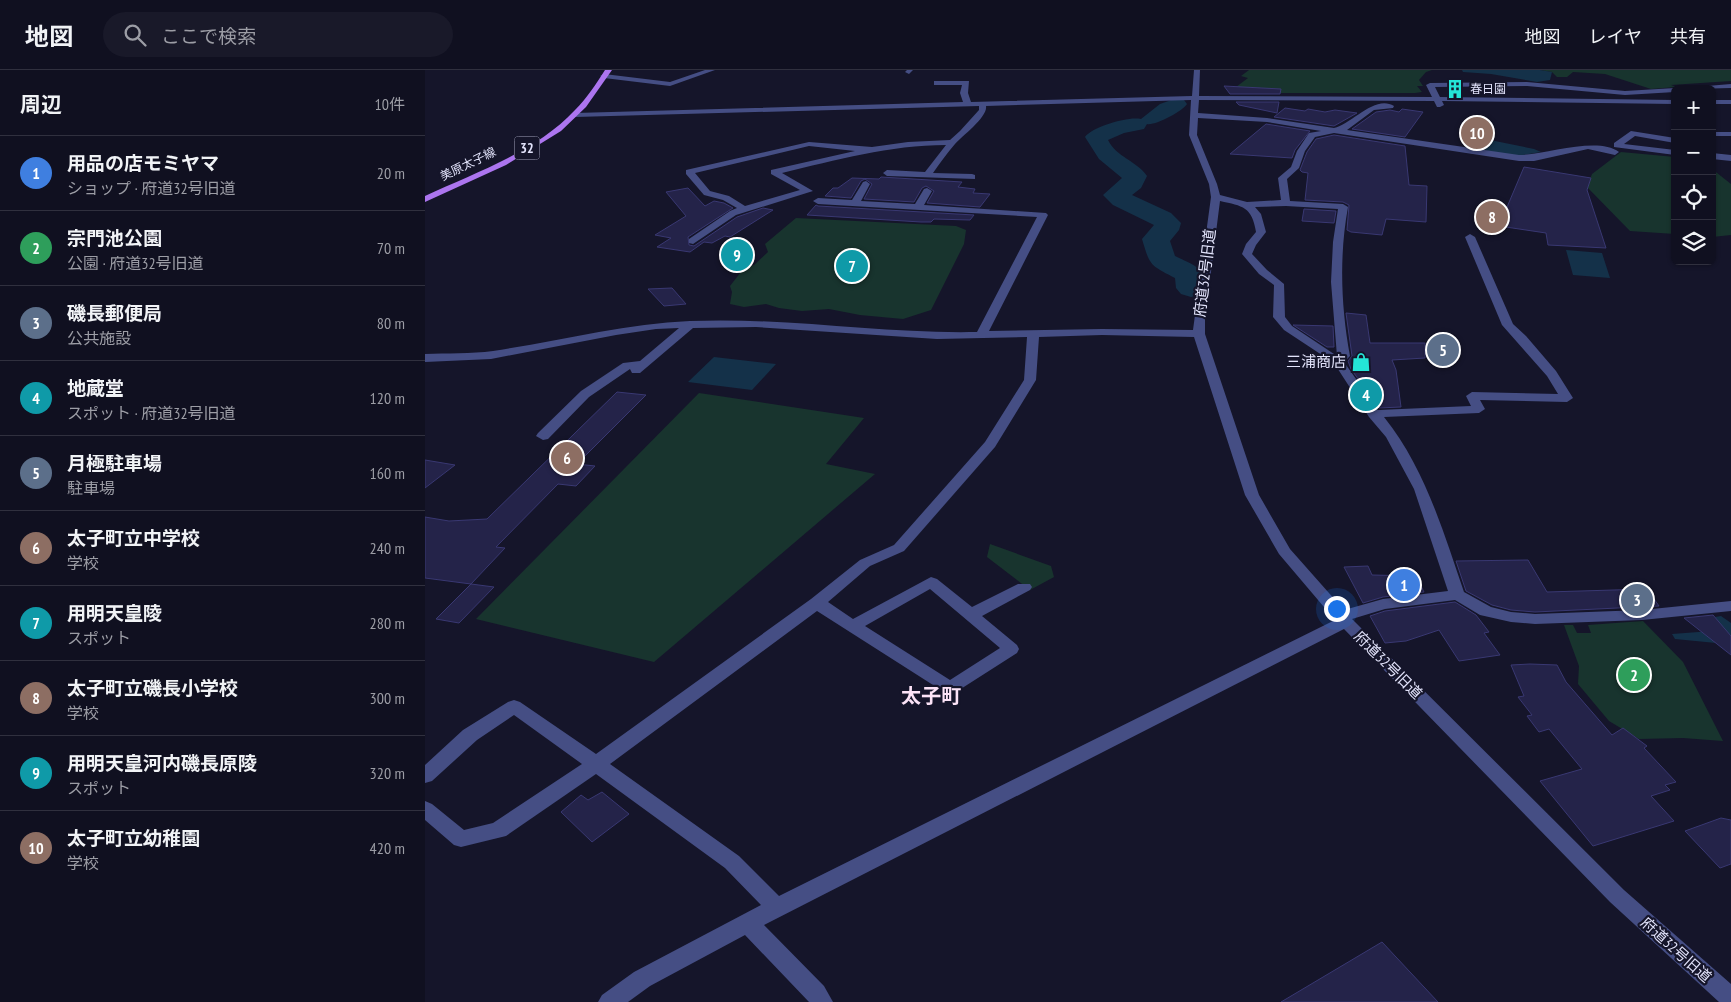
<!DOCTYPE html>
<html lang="ja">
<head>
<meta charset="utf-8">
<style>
	:root { --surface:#101020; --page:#191929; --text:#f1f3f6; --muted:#9c9da5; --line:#30303e; --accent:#24e5d7 }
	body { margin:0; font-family:"PT Sans Narrow","Noto Sans JP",sans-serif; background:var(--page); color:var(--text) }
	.controls { position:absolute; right:15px; top:15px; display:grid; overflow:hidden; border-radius:8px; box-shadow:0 1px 4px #0004 }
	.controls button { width:45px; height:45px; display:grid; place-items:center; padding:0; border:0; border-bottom:1px solid var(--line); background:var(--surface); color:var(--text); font:25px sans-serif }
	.you { position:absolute; left:911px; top:538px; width:18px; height:18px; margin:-12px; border:4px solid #fff; border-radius:50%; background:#1a73e8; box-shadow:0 0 0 8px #1a73e833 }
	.badge { display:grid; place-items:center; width:32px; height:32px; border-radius:50%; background:var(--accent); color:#fff; font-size:16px; font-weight:700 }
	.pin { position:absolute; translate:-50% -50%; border:2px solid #fff; box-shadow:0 1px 5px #0006 }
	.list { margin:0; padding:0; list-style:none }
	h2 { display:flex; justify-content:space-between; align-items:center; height:65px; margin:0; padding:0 20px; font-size:21px }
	h2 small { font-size:16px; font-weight:400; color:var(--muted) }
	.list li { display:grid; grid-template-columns:32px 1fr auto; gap:15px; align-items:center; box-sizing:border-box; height:75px; padding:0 20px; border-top:1px solid var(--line) }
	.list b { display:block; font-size:19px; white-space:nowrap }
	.list p { margin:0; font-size:16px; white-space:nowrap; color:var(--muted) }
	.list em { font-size:16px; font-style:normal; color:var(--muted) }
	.icon { flex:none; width:28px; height:28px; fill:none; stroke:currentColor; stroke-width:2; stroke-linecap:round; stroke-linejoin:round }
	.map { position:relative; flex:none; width:1306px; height:932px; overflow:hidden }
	header { display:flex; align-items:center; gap:30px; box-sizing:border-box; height:70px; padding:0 25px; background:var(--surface); border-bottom:1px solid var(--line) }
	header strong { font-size:24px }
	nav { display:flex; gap:28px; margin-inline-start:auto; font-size:18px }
	.search { width:350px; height:45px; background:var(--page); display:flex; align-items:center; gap:12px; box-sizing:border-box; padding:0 18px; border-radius:28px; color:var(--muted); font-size:19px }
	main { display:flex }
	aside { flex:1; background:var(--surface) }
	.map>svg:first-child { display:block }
</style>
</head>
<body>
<header>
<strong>地図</strong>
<div class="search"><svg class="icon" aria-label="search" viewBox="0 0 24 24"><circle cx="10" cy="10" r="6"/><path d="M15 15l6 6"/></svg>ここで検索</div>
<nav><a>地図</a><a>レイヤ</a><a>共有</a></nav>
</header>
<main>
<aside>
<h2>周辺<small>10件</small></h2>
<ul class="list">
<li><span class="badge" style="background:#3f7fe0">1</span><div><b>用品の店モミヤマ</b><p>ショップ · 府道32号旧道</p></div><em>20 m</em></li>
<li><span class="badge" style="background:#2e9e5b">2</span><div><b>宗門池公園</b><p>公園 · 府道32号旧道</p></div><em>70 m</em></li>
<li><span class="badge" style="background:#5c6f8a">3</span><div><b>磯長郵便局</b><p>公共施設</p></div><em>80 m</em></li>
<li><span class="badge" style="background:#0f9aa8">4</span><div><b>地蔵堂</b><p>スポット · 府道32号旧道</p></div><em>120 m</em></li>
<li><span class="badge" style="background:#5c6f8a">5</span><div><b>月極駐車場</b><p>駐車場</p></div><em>160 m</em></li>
<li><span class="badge" style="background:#8d6e63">6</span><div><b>太子町立中学校</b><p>学校</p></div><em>240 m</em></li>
<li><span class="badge" style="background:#0f9aa8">7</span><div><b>用明天皇陵</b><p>スポット</p></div><em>280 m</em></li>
<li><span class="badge" style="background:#8d6e63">8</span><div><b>太子町立磯長小学校</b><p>学校</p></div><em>300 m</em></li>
<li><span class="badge" style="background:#0f9aa8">9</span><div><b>用明天皇河内磯長原陵</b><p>スポット</p></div><em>320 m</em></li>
<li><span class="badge" style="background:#8d6e63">10</span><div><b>太子町立幼稚園</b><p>学校</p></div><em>420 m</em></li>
</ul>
</aside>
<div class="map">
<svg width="1306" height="932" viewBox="0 0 1306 932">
	<rect width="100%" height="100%" fill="#15152a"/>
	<!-- green -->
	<path fill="#18342e" d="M824 0H1007L1001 2 994 10 998 16H992L997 22 990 23H803L823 8 816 6Z
		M1115 0H1306V11L1246 15 1251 17 1226 19 1180 4 1148 2 1142 7H1132L1127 2Z
		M1196 82 1250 87V164L1205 161 1162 117 1167 104Z
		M1287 99 1306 114V165L1287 167Z
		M371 148 531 156 541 160 539 174 506 240 478 249 435 245 404 239 377 241 354 238 341 234 319 237 305 234 307 222 305 216 319 198 329 195 343 182 340 174Z
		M274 323 439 348 401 394 450 404 229 592 51 549Z
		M565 474 626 496 629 507 605 520 562 487Z
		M1218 551 1258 592 1298 671 1258 668 1214 669 1184 651 1153 614 1154 596 1139 555H1148L1152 563H1166L1163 555Z"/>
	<!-- water -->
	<path fill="#143149" d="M1037 0H1115L1127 2 1125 10 1112 12 1066 4 1038 2Z
		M1055 68 1109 79 1116 82 1092 86 1040 77 1039 75 1047 69Z
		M1141 180 1177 183 1185 208 1148 205Z
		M289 287 351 294 327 320 263 312Z
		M1296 546 1306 553V568L1291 573 1250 569 1247 564 1300 560 1290 547Z"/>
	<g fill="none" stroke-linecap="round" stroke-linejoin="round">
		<!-- river -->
		<path fill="#143149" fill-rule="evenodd" d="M752 28 759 30 762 34C758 41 730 56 722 54L719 59 699 63 683 70C691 87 712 91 722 106L716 118 707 125 746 143 756 153 754 160 745 171 750 186C770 196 777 195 781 218L776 224 766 227 756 224 751 218 750 208C725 195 725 196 717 169L729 155 688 135 678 125 697 108 674 89 660 67C667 57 703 46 716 49L735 34Z"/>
	</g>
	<!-- building -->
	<path fill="#242349" stroke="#393872" d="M799 16 856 19 855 24H805Z
		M811 32H854L852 43 814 35Z
		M860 38 880 41 883 39 900 42 910 40 932 43 909 56 849 47Z
		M977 39 998 42 980 67 927 59 951 42 965 40 974 42Z
		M841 54 885 61 870 80 867 88 805 84Z
		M909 65 980 76 984 115 1002 116 1001 152 961 149 957 165 926 162 922 160 924 135 918 132 880 130 883 103 877 102 875 100 882 82 891 69Z
		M1099 97 1166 108 1162 120 1181 178 1123 175 1121 163 1074 156Z
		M456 107 537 112 533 117 550 119 548 123 565 124 555 137 502 133 509 121 501 116 497 118 489 132 439 129 447 114 440 109 436 111 426 128 400 126 408 118H413L427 108 454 109Z
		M263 118 280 136 289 131 299 133 308 138 263 167 264 175 269 176 312 147 338 138 348 140 305 167 300 166 287 173 279 172 265 182 232 177 246 168 230 165 261 146 241 122Z
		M391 135 393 136 549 145 545 150 509 149 506 152H496L382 145Z
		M879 139 911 141 909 153 877 151Z
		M247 218 261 234 239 236 223 219Z
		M921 243 941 245 945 273H1000V288L967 290 971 300 976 337 954 338 926 299 923 291 927 286Z
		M868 255 908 256 909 277H902Z
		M192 322 221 325 152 394 170 396 151 416 133 414 71 477 80 478 46 514 0 508V447L24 451 62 449Z
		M0 390 30 395 0 418Z
		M1103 490 1122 522 1222 519 1234 536 1110 542 1086 540 1067 535 1041 521 1031 491Z
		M943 496 947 505 991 506 999 522 958 527 938 533 919 497Z
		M46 514 69 517 34 553 11 549Z
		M1030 532 1051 545 1064 562 1059 563 1075 585 1034 591 1014 560 981 571 960 573 945 546 960 541Z
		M1288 545 1306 566V585L1259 548Z
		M1105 594 1132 595 1141 612 1187 665 1198 658 1222 676 1219 678 1251 712 1240 715 1245 720 1226 726 1249 751 1168 776 1115 711 1157 699 1124 659 1114 662 1102 646 1107 645 1093 627 1099 626 1086 595Z
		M177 722 204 744 167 772 136 742 156 725 163 730Z
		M1296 748 1306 750V794L1295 798 1260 761Z
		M957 872 1013 932H856Z"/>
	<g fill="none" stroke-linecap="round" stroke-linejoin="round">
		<!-- minor -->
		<path fill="#454e84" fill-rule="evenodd" d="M280 0H290L245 16 179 8 175 6 179 4 245 12Z
			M482 0H488L484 4 480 2Z
			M769 0H775L774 26 1007 27 1001 15 1005 13 1102 12 1200 21 1250 18 1253 19H1250V22L1200 25 1102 16 1010 17 1015 27 1250 30V34L1017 31 1019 35 1015 37H1012L1009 31 774 30 773 43 842 48 909 58C927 54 950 24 969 36L968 38 949 40 922 60 1094 85C1121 85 1172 66 1194 82L1190 85 1163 79 1109 91H1094L909 63 890 67 880 81 874 98 862 109 865 131 918 134 923 137C914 186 916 237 925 286L919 292 953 340 1046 336 1041 326 1047 322 1133 324 1122 306 1077 255 1040 167 1045 164 1050 167 1088 254 1101 266 1131 301 1148 328 1142 332 1055 330 1060 339 1054 343 959 347C1000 398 1018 461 1039 522L1066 537 1086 542 1110 544 1217 540 1306 531V541L1217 550 1110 554 1086 552 1055 545 1030 530 960 539 927 549 1199 820 1306 914V932H1294L1185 832 919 559 339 855 399 916 408 932H384L320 865 225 916 203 932H173L177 925 209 902 336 835 300 798 171 704 81 766 36 777 29 775 0 750V731L7 734 39 760 68 753 157 694 89 645 52 670 7 711 0 713V695L38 660 83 632 89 630 95 632 171 684 386 529 435 490 469 475 560 372 599 310 602 267 512 269 331 257 268 258 215 303H207L205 299 164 327 123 369 118 370 111 366 113 363 156 321 198 293 215 291 254 258 231 259 191 265 66 289 0 292V284C22 283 46 284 68 281 134 271 199 254 265 251 361 247 456 264 552 262L612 147 393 134 388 131 393 128 427 130 438 112 441 111 445 114 436 131 490 134 499 119 502 118 507 121 499 135 621 143 623 145 564 261 677 259 768 260 786 127 784 114 764 65 766 30 561 36C563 47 537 66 530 74 522 83 515 93 508 103L547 104 550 105V109L462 106 458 103 462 100 500 102 521 75C465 75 411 90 357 103L388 121 311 145 268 174 264 173V169L305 141 312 138 298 130 279 125 261 104V100L384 72 447 77 483 72 525 70 535 61 554 40V36L150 47 146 45 150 43 538 32 535 23 537 15H509V11H544L543 23 546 32 767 26ZM773 48 842 52 896 61 884 63 872 81 866 97 853 108 856 130 822 132 795 125 792 114 772 65ZM384 76 430 81 346 100V104L375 120 320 136 304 126 285 121 270 103ZM795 131C818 136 827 137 831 162L821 174 817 184 834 204 849 215 848 247 859 260 909 293 944 347 961 367 989 419 1023 521 958 529 919 540 865 479 834 425 780 264V249ZM861 136 913 139 908 172 906 212 912 286 867 256 860 247 859 214 842 200 827 184 831 175 841 162 836 144 830 137ZM677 265 769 267 820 425 854 484 910 550 354 826 314 786 185 694 392 541 519 622 525 624 531 622 592 583 594 579 592 575 557 546 605 520 607 517 605 514H593L547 537 512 509 506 507 428 549 403 532 445 496 479 481 570 377 611 310 614 267ZM505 519 575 578 525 610 440 556Z
			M1306 14V18L1267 19 1270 17Z
			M1287 30H1306V34H1287Z
			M1206 61 1250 68V73L1210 66 1199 74 1250 80V85L1189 77V73Z
			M1287 62H1306V66H1287Z
			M1287 83 1306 85V91L1287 89Z"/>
		<!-- major -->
		<path fill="#ac75ef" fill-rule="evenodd" d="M180 0H187L161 37 136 61 81 95 0 132V126C51 102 111 82 150 40 162 28 171 14 180 0Z"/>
	</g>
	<!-- icons -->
	<defs>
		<g id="building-bare" transform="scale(1.5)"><path d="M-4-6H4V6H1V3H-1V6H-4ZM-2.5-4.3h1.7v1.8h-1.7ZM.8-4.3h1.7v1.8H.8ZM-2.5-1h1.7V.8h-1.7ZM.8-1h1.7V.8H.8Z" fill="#24e5d7" stroke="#15152a" stroke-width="2.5" paint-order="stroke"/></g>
		<g id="shop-bare" transform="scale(1.5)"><path d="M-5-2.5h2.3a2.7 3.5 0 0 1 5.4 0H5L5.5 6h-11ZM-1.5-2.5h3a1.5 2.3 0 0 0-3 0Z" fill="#24e5d7" stroke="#15152a" stroke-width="2.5" paint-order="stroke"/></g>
	</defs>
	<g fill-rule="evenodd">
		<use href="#building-bare" x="1030" y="19"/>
		<use href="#shop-bare" x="936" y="292"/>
	</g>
	<g text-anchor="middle" stroke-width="4.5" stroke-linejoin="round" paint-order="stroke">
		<!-- far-poi labels -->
		<g font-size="12" fill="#e2e3fb" stroke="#15152a" text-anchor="start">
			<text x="1045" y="23">春日園</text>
		</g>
		<!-- far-street labels -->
		<g font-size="12" fill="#e2e3fb" stroke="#15152a">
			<text transform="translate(43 94) rotate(-26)" y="4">美原太子線</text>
		</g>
		<!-- shield labels -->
		<rect fill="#15152a" stroke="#a4a5bc" stroke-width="1" x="89.5" y="66.5" width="25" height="23" rx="4"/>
		<g font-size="14" font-weight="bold" fill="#e2e3fb">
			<text x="102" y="83">32</text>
		</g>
		<!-- street labels -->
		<g font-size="15" fill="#e2e3fb" stroke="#15152a">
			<text transform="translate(780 203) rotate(-83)" y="5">府道32号旧道</text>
			<text transform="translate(963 595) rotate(45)" y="5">府道32号旧道</text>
			<text transform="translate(1251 880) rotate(42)" y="5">府道32号旧道</text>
		</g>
		<!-- poi labels -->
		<g font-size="15" fill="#e2e3fb" stroke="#15152a" text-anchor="end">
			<text x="921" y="297">三浦商店</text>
		</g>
		<!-- district labels -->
		<g font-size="20" font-weight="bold" fill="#fce3f7" stroke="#15152a">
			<text x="506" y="633">太子町</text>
		</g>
	</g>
</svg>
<div class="controls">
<button>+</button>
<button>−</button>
<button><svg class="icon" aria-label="locate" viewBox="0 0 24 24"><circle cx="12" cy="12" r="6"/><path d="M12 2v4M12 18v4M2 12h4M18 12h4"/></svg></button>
<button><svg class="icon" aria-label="layers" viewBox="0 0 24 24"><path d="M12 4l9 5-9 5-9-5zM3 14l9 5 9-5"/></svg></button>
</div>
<div class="you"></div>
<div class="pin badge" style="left:979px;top:515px;background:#3f7fe0">1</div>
<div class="pin badge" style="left:1209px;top:605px;background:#2e9e5b">2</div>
<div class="pin badge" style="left:1212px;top:530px;background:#5c6f8a">3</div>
<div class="pin badge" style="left:941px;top:325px;background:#0f9aa8">4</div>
<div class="pin badge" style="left:1018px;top:280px;background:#5c6f8a">5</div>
<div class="pin badge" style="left:142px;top:388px;background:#8d6e63">6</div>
<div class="pin badge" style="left:427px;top:196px;background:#0f9aa8">7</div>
<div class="pin badge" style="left:1067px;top:147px;background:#8d6e63">8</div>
<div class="pin badge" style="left:312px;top:185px;background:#0f9aa8">9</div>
<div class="pin badge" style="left:1052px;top:63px;background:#8d6e63">10</div>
</div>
</main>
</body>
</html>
